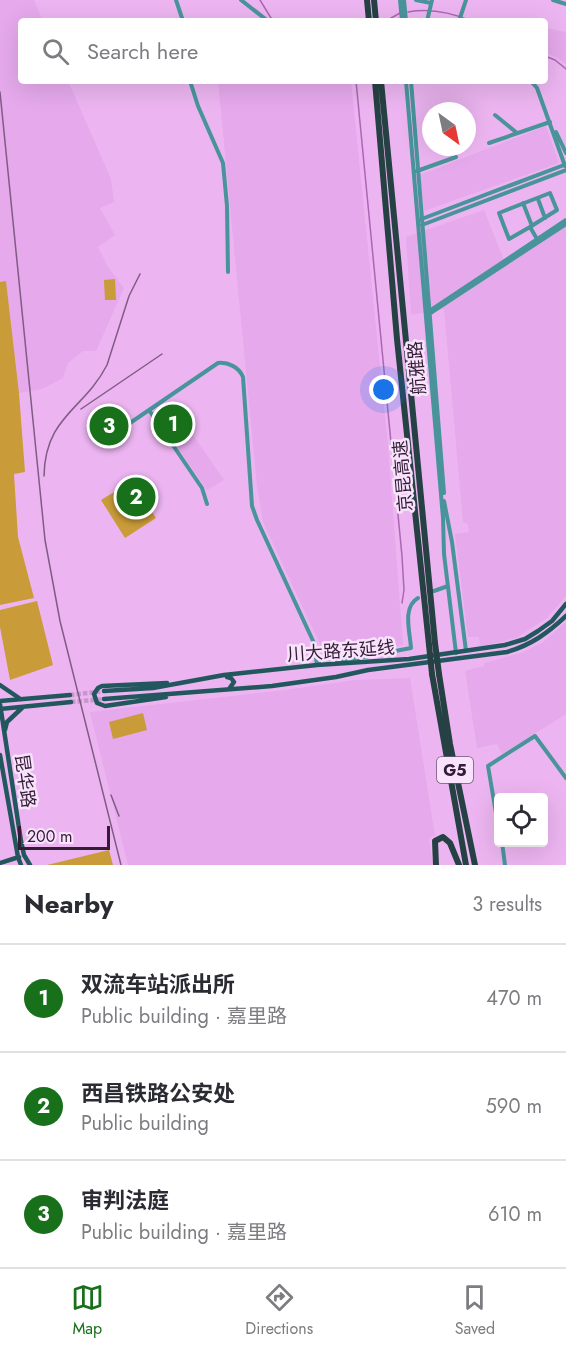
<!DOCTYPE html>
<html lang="en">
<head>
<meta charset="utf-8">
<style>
	:root { --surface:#fff; --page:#f7f7f7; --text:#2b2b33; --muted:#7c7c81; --line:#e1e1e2; --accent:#18701b }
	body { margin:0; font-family:Jost,"Noto Sans SC",sans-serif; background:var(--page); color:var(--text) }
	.controls { position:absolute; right:18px; bottom:18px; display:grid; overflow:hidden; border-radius:6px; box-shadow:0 6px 24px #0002 }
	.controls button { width:54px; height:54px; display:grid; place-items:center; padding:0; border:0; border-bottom:2px solid var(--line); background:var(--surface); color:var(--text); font:30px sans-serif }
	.compass { position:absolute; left:422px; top:102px; width:54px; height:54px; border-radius:50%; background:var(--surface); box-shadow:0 6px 24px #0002; rotate:147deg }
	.scale { position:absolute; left:18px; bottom:15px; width:92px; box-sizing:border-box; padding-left:6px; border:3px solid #321d35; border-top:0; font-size:16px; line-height:21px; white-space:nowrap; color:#321d35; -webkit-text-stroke:4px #f9e3fc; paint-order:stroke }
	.you { position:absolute; left:384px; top:390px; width:21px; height:21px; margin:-15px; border:4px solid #fff; border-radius:50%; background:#1a73e8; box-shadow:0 0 0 9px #1a73e833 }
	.badge { display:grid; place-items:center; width:39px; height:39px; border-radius:50%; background:var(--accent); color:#fff; font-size:20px; font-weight:700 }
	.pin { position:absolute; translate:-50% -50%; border:3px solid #fff; box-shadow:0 2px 6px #0006 }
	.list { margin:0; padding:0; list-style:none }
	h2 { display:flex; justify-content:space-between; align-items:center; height:78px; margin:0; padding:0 24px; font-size:26px }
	h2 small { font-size:20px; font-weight:400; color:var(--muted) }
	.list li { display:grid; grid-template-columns:39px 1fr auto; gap:18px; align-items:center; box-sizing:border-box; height:108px; padding:0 24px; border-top:2px solid var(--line) }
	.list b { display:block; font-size:22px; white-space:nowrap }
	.list p { margin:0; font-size:20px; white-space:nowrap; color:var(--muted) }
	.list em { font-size:20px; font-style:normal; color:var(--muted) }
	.icon { flex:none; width:33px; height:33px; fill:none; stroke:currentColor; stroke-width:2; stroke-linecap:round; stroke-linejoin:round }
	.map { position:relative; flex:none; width:566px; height:865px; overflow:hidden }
	.search { position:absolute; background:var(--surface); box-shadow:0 6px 24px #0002; left:18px; right:18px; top:18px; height:66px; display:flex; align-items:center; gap:15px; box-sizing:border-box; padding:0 21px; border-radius:6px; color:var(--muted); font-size:22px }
	.sheet { height:402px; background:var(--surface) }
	nav { display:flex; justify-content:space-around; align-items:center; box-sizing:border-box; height:84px; border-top:2px solid var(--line); background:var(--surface); font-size:16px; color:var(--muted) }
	nav a { display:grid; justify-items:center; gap:3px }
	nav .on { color:var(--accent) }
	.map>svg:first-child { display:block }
</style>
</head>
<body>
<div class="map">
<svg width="566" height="865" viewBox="0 0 566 865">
	<rect width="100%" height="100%" fill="#ecb5f1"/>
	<!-- built -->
	<path fill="#e5a9ec" d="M0 0H34L43 21H21V81H68L111 179 114 202 100 208 115 235 98 247 108 267 124 288 96 351H83L68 363 63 378 42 389 19 393 6 281 0 282Z
		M546 28 566 32V64L556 57 545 53Z
		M218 81H351L388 446 403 645 325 655 263 522 257 486Z
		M546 126 559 163 424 211 420 175Z
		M484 210 506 265 566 225V596L547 618 516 638 480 647 479 637H468L455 534 469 532 468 524 463 522 444 309 411 315 406 237Z
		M193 435 224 480 207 490 176 446Z
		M566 622V714L502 754 497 744 477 748 465 671 484 666V663L521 653 542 643Z
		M410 678 435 836H432L429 840 433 865H128L90 712 285 690 355 680Z"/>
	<!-- green -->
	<path fill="#c99b39" d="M115 279 116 300H105L104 280Z
		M6 281 19 393 25 472 14 474 18 537 34 598 0 605V282Z
		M124 486 127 491 135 486 156 518 125 538 101 500Z
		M37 601 53 665 10 680 0 627V610Z
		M143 713 147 730 113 739 109 722Z
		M109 850 113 865H47Z"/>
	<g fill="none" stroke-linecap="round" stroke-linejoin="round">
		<!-- stream -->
		<path stroke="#ac66b4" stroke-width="1.5" d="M260 0 271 18 276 21
			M408 12C430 8 450 12 471 21
			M386 21 400 13
			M545 56 555 60 566 69
			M356 81 402 556 404 590 402 603"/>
		<!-- major-tunnel -->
		<path stroke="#c797cb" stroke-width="4.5" stroke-dasharray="4.5 2" stroke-linecap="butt" d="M70 695 104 691
			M71 702 104 699"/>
		<!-- minor -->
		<path stroke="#49949b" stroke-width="4" d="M176 0 183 21
			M241 0 268 21
			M400 0 402 21
			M404 0 406 21
			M416 0 431 3
			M553 0 566 4
			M427 21 432 0
			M459 21 466 0
			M190 81 198 106 223 163 227 206 228 272
			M406 81 443 518 444 554 456 653
			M411 81 444 493
			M531 81 537 88 565 166
			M495 115 517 133
			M556 132 566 153
			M489 143 550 122
			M417 171 456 157
			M538 199 545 218
			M523 203 532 226
			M419 220 564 165
			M422 225 566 170
			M530 227 509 239 499 213 550 193 557 210 530 227 537 239
			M428 312 566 220
			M429 314 566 224
			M149 410 202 488 207 504
			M108 438 218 363C228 362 239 367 243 377L252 506 257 520 314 643 317 665 320 664
			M444 501 452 542 466 651
			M434 591 448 586
			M337 662 411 648C410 632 402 607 418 598
			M498 825 488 766 535 736 566 778
			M502 842 505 865"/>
		<!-- major -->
		<path stroke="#22585d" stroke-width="4.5" d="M227 677 231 678 234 682 229 689
			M0 685 19 698
			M104 691 153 688 224 675 317 665 409 659 505 645 525 639 538 631 552 621 566 604
			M166 697 105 706 97 703 94 694 98 688 102 686 167 683
			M104 699 272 686 336 677 368 670 507 652C531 645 548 633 566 616
			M0 701 70 695
			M0 704 21 841 24 855 30 865
			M0 709 71 702
			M5 730 7 722 23 707
			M0 755 18 857 21 865
			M0 863 19 857"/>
		<!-- highway -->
		<path stroke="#264143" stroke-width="6" d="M367 0 369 21
			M374 0 376 21
			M375 81 397 339 429 645
			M381 81 435 643
			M432 674 466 865
			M439 674 450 744 475 865
			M436 865 435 841 443 837 450 843 459 865"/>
		<!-- rail -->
		<path stroke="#7f5c82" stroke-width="1.5" d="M0 92 45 540 60 621 121 865
			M81 409 162 354
			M44 476C45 416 84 410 107 365L129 296 140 274
			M111 795 119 816"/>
		<!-- highway-bridge -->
		<path stroke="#264143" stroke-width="6" d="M435 643 439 674
			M429 645 432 674"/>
	</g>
	<g text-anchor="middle" stroke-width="5" stroke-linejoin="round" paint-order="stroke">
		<!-- shield labels -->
		<rect fill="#f9e3fc" stroke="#6e5871" stroke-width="1.5" x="437" y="757" width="36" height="26" rx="4.5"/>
		<g font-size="16" font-weight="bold" fill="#321d35">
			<text x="455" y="776">G5</text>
		</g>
		<!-- street labels -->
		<g font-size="18" fill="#321d35" stroke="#f9e3fc">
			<text transform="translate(417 368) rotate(-95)" y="6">航雅路</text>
			<text transform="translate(403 476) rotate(-95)" y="6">京昆高速</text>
			<text transform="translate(341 651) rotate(-4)" y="6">川大路东延线</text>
			<text transform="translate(25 781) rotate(82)" y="6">昆华路</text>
		</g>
	</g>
</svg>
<div class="controls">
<button><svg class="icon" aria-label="locate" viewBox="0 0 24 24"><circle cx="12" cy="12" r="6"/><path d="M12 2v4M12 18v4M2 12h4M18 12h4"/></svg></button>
</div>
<svg class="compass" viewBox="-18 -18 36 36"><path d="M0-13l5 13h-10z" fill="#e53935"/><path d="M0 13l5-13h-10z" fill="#7c7c81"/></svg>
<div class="scale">200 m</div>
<div class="you"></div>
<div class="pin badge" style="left:173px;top:424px">1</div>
<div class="pin badge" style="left:136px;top:497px">2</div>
<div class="pin badge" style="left:109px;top:426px">3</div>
<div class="search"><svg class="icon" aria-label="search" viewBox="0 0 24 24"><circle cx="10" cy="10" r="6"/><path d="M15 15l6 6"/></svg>Search here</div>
</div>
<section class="sheet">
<h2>Nearby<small>3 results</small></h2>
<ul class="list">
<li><span class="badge">1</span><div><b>双流车站派出所</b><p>Public building · 嘉里路</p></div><em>470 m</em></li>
<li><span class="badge">2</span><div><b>西昌铁路公安处</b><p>Public building</p></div><em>590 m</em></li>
<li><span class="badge">3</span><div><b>审判法庭</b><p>Public building · 嘉里路</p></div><em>610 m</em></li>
</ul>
</section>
<nav>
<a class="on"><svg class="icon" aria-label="map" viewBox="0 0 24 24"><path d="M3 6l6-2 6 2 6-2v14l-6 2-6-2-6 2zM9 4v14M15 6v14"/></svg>Map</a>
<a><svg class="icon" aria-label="directions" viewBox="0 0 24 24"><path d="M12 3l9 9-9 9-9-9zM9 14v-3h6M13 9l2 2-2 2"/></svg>Directions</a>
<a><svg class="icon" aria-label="saved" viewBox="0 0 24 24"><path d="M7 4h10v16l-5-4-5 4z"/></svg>Saved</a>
</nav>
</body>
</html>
